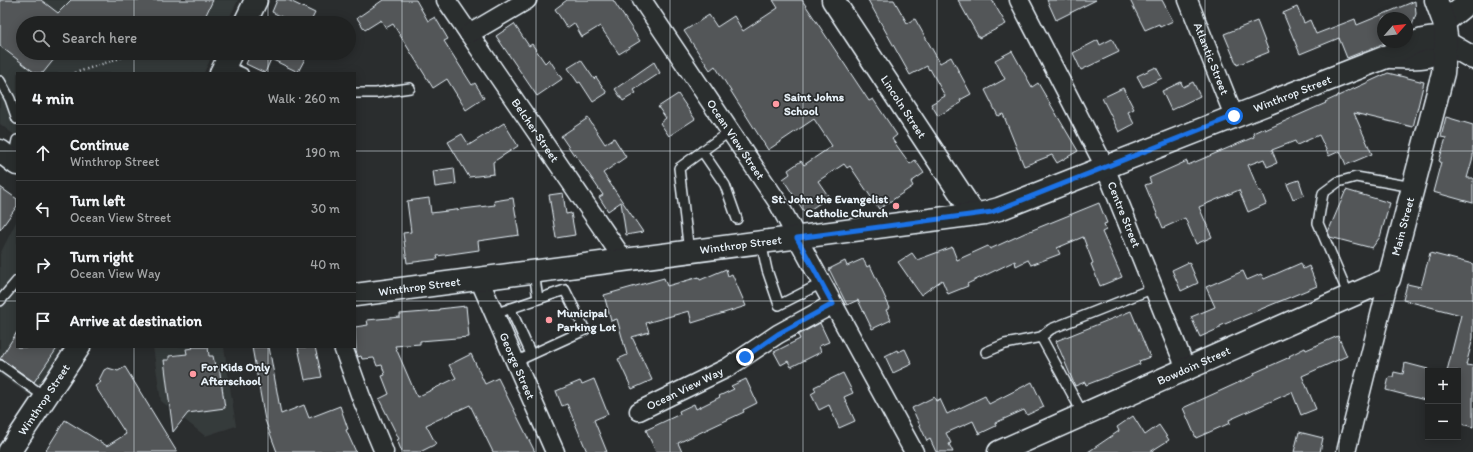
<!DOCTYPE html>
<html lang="en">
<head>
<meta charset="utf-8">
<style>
	:root { --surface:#202222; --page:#2d2f2f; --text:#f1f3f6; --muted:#a2a4a5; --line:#3d3f40 }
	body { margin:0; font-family:Itim,sans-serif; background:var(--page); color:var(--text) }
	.controls { position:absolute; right:12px; bottom:12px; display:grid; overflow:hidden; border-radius:0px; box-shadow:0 2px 10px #0003 }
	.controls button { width:36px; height:36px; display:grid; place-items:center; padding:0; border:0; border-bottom:1px solid var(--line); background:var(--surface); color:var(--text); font:20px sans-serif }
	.compass { position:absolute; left:1377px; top:12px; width:36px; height:36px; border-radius:50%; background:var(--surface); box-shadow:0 2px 10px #0003; rotate:62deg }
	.stop { position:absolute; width:12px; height:12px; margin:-9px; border:3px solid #1a73e8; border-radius:50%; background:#fff }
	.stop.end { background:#1a73e8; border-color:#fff; box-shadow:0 1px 4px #0008 }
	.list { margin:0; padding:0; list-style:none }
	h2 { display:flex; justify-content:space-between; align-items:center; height:52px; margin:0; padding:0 16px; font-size:17px }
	h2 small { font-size:13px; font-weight:400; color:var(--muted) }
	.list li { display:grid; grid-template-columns:26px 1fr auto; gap:12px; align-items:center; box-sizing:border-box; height:56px; padding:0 16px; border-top:1px solid var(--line) }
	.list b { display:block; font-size:15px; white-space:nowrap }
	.list p { margin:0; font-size:13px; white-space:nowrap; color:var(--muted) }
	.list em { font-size:13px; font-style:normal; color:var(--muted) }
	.icon { flex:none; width:22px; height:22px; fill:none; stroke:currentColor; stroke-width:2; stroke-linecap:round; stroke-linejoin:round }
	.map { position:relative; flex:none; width:1473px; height:452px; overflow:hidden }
	.search { position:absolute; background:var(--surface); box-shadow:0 2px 10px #0003; left:16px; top:16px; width:340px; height:44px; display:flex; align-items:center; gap:10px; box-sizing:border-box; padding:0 14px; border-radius:22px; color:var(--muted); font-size:15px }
	.panel { position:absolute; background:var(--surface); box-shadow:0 2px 10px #0003; left:16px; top:72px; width:340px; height:276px; border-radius:0px }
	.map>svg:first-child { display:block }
</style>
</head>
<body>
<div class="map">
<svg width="1473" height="452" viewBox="0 0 1473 452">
	<rect width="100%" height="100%" fill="#2a2d2e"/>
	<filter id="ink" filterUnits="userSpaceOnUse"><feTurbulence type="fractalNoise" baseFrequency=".025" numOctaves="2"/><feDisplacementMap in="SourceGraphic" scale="8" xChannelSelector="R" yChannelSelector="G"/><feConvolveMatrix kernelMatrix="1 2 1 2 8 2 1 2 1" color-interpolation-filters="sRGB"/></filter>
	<g filter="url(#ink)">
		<!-- built -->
		<path fill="#363a3b" d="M0 0H238L227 23H23V53H213L204 73H17V137L0 124Z
			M17 220V347H62L33 398 0 375V254Z
			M153 347H224L236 426 205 436 161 401Z"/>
		<!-- building -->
		<path fill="#535759" stroke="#e8f1f8" d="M0 0H41L58 13 71 0H213L204 19 200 17 197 23H138L122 19 103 23H23V53H59L43 73H35L0 46Z
			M277 0H288L315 13 310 23H294L272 12Z
			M383 0H416L428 21 435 17 448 39 444 41 472 85 475 83 484 98 466 110 447 79 433 88 393 24 386 28 381 20 365 30 357 18Z
			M567 0H613L640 41 619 54 600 26 582 37 574 23 567 28 555 9Z
			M773 0H802L869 101 873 99 897 135 892 139 910 164 915 160 924 173 911 182 913 186 879 209 850 166 847 168 844 164 818 181 829 197 805 213 783 179 790 174 788 170 801 161 804 165 832 146 814 119 768 150 715 66 710 70 684 31 709 15 717 27 734 16 743 31 778 8Z
			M868 0H894L907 23 915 19 940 63 951 57 971 94 960 100 961 103 938 116 931 104 945 96 930 69 929 70 927 66 910 75Z
			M958 0H992L1006 24 979 38Z
			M1047 0H1096L1056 20Z
			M1130 0H1162L1173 21 1160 27 1159 24 1145 30Z
			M1415 1 1416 14 1410 31 1407 32V18H1383V42H1387L1347 58 1339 38 1300 54 1283 13 1297 7 1304 23 1310 20 1316 34 1355 19 1357 25Z
			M1257 21 1269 52 1237 65 1224 34Z
			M514 24 529 46 532 44 545 63 549 59 562 79 537 96 496 36Z
			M1112 39 1119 52 1081 70 1073 53 1098 40 1100 45Z
			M1012 51 1032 87 1038 83 1078 151 1057 163 1052 155 1024 166 1003 114 998 116 985 90 1005 79 995 60Z
			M251 53H308L298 72 271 59 265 73 246 64Z
			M581 60 594 79 596 77 607 93 593 102 580 82 578 83 568 68Z
			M654 62 660 73 634 90 636 93 623 101 615 89Z
			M1156 67 1162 78 1143 87 1137 76Z
			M1388 73 1424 82 1413 127 1354 113 1372 154 1346 165 1340 151 1329 156 1319 135 1297 145 1295 141 1272 150 1277 163 1267 167 1264 159 1248 165 1259 191H1261L1266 204 1248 212 1239 190 1199 207 1212 237 1196 244 1185 218 1163 228 1145 185 1151 183 1149 178 1187 161 1188 165 1254 137 1253 133 1264 128 1265 130 1326 103 1325 102Z
			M1181 82 1183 87 1193 82 1200 96 1171 110 1162 91Z
			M1123 88 1134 109 1128 112 1134 124 1119 132 1102 98Z
			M678 94 695 119 669 136 660 123 666 118 658 107Z
			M1446 117 1473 125V157L1467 178H1473V203L1433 192 1441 162 1439 161 1446 138 1441 137Z
			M588 118 605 144 614 138 626 157 603 173 643 232 626 235 621 202 608 211 599 197 603 195 575 154 574 155 561 136Z
			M504 123 518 146 493 162 494 174 469 177 448 142 462 134 469 145Z
			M454 168 456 184 435 187 433 171Z
			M1299 180 1304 195 1293 199 1287 184Z
			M0 187 17 199V206L0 230Z
			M1346 190 1390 203 1380 237 1372 248 1330 237 1328 232Z
			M563 193 566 214 571 213 575 235 556 238 549 195Z
			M429 198 431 213 495 205 494 201 513 198 519 235 478 241 479 250 437 256 438 259 407 263 403 233 411 232 407 201Z
			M1099 203 1107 223 1104 224 1106 230 1102 232 1122 277 1100 286 1091 264 1093 263 1083 237 1057 248 1060 254 1031 265 1028 260 1016 266 1015 261 967 284 968 286 948 294 942 280 921 295 898 262 912 253 917 260 952 247 957 260 988 246 990 249 1025 233Z
			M1430 253 1473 264V338L1466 365 1473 366V427L1458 423V371H1447L1461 315 1403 300 1407 284 1421 287Z
			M863 259 867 267 870 265 890 308 886 310 891 320 872 329 858 300 847 305 829 269 845 261 847 266Z
			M1189 262 1198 283 1181 291 1172 270Z
			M1301 263 1303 269 1309 266 1317 286 1220 326V328L1200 337 1191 317 1215 307 1206 287 1243 271 1247 280 1261 274 1264 279Z
			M726 269 728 276 732 274 746 306 692 323 689 311 646 323 649 332 632 337 652 380 632 389 618 359 627 355 617 319 611 321 604 295 664 278 667 286 699 277 700 280Z
			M466 306 469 337 420 341V344L395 346 417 397 456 378 449 365 471 354 485 384 498 378 535 452H493L470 405 426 425 436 444 420 452H402L397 440 399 439 379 399 389 394 382 376 385 375 382 365 377 366 374 358 362 359 361 356 358 357 356 351 355 327 368 325 367 320 400 317V314L439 311V309Z
			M1131 311 1150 357 1139 361 1140 364 1086 385 1085 382 1075 386 1056 341Z
			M820 323 829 342 819 346 821 352 791 367 788 361 781 365 774 352 800 339 798 335Z
			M17 332V347H58L34 382 3 360 0 359Z
			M1338 336 1347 356 1302 376 1316 409 1301 415 1292 392 1229 420 1230 423 1196 438 1183 408 1255 375 1254 373 1290 357 1289 356 1305 348 1306 350Z
			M192 347H208L209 356H213L215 366H219L225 408 188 413 173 432 164 360H169V356L187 354 186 349 193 348Z
			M252 347H269L281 414 304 405 309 418 340 406 348 429 346 430 356 452H277L265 420Z
			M298 347H315L322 377 305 380Z
			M905 349 912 364 893 373 885 356 897 350 898 352Z
			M1405 363 1428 369V387L1425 400 1386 390 1389 377H1393L1394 372 1403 374Z
			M125 367 177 452H45L65 420 107 446 126 434 95 386 101 382 99 380 104 370 108 368 118 371Z
			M843 373 853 393 844 397 855 421 839 428 829 405 819 410 811 394 816 391 814 387Z
			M594 379 608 414 594 420 607 452H587L567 404 562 406 556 391 580 381 582 384Z
			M746 379 757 403 743 410 744 412 678 443 682 452H656L646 430 680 414 679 411 694 404 696 409 720 397 719 396 734 389 731 386Z
			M1032 382 1044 407 1027 415 1024 410 995 423 996 426 979 434 973 421 946 433 951 443 949 444 953 452H936L930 439 927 441 912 408 934 397 936 401 940 399 947 414 985 396 989 404Z
			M1133 416 1145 435 1159 425 1169 440 1150 452H1088L1119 431 1117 427Z
			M1299 432 1323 438 1320 452H1294Z"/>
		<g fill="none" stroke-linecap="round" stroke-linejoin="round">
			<!-- lane casing -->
			<g stroke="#e8f1f8" stroke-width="12">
				<path id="lane" d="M225 65 243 73
					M0 81 10 99 17 119
					M355 93H376L410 88
					M702 151 725 185 737 219
					M13 159 17 140
					M761 242 767 270 779 305 822 283
					M689 252 679 168 730 131
					M534 272 538 299
					M1349 296 1318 223 1323 193 1338 182 1356 177 1413 187
					M0 301 17 281
					M510 308 531 354
					M494 314 565 290 585 330 515 362
					M1041 337 1051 329 1154 288
					M986 352 1005 344 1041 337 1083 414
					M0 365 45 397"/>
			</g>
			<!-- street casing -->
			<g stroke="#e8f1f8" stroke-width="21">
				<g id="street">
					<path id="s1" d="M446 0 624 260"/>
					<path id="s2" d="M642 0 777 201 914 452"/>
					<path id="s3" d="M1019 0 1105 167 1186 369"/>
					<path id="s4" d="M1188 0 1234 116"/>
					<path d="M469 34 527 0"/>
					<path id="s5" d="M479 279 555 452"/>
					<path d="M343 347 361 397 384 452"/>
					<path id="s6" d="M639 411 727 368 778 334 833 304"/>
					<path d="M1346 452 1389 279"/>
				</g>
			</g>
			<!-- secondary casing -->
			<g stroke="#e8f1f8" stroke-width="25">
				<g id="secondary">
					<path id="s7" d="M833 0 974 214"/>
					<path d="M1444 22 1471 0"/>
					<path d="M245 23 256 0"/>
					<path d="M1391 57C1412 57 1434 62 1446 42"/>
					<path d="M221 73 231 53"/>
					<path d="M0 151 17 164"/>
					<path id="s8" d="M355 295 984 213 999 209 1386 57C1403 49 1420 36 1440 39L1473 58"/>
					<path id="s9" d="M9 452 79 347"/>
					<path id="s10" d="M999 452 1389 279 1443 73 1446 36 1444 22 1436 0"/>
				</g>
			</g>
			<!-- path -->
			<path stroke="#e8f1f8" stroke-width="2.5" stroke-dasharray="1 3" stroke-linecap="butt" d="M197 53 208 58
				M75 73 135 53"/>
			<!-- lane -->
			<use href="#lane" stroke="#2a2d2e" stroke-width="9"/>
			<!-- street -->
			<use href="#street" stroke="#2a2d2e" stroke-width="18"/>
			<!-- secondary -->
			<use href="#secondary" stroke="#2a2d2e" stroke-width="22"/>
		</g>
	</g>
	<g fill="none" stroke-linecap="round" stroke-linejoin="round" filter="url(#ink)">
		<!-- route -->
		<path stroke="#1a73e8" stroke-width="5" d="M745 357 778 334 833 304 797 238 992 212 1234 116"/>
	</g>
	<!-- grid -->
	<path fill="none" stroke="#e8f1f8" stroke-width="1" stroke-opacity="0.55" d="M134 0V23M268 0V23M402 0V452M536 0V452M670 0V452M803 0V452M937 0V452M1071 0V452M1205 0V452M1339 0V452M134 53V73M268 53V73M0 151H17M355 151H1473M0 301H17M355 301H1473M134 347V452M268 347V452"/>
	<!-- markers -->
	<g fill="#ff9aa2" stroke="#2a2d2e" stroke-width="1.5">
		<circle cx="776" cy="104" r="4"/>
		<circle cx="896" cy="206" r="4"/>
		<circle cx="549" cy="320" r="4"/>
		<circle cx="193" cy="374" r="4"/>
	</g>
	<g text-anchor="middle" stroke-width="3.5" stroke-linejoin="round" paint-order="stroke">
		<!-- street labels -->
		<g font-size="12" fill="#e8f1f8" stroke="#2a2d2e">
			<text dy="4" stroke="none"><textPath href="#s4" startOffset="63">Atlantic Street</textPath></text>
			<text dy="4" stroke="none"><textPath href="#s8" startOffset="965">Winthrop Street</textPath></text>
			<text dy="4" stroke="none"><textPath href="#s7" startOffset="128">Lincoln Street</textPath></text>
			<text dy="4" stroke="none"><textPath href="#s1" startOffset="158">Belcher Street</textPath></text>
			<text dy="4" stroke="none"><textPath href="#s2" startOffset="168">Ocean View Street</textPath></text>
			<text dy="4" stroke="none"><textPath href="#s3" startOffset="239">Centre Street</textPath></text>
			<text dy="4" stroke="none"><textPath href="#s10" startOffset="481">Main Street</textPath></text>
			<text dy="4" stroke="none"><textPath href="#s8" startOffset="389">Winthrop Street</textPath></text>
			<text dy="4" stroke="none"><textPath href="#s8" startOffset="65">Winthrop Street</textPath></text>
			<text dy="4" stroke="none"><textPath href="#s10" startOffset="213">Bowdoin Street</textPath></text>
			<text dy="4" stroke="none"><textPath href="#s5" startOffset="95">George Street</textPath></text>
			<text dy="4" stroke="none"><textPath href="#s6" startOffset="51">Ocean View Way</textPath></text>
			<text dy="4" stroke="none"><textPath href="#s9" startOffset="63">Winthrop Street</textPath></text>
		</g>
		<!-- poi labels -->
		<g font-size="12" font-weight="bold" fill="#e8f1f8" stroke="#2a2d2e" text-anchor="start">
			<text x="784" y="101">Saint Johns<tspan x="784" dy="14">School</tspan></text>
			<text x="888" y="203" text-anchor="end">St. John the Evangelist<tspan x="888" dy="14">Catholic Church</tspan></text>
			<text x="557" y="317">Municipal<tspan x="557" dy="14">Parking Lot</tspan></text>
			<text x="201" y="371">For Kids Only<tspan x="201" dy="14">Afterschool</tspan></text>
		</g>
	</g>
</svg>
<div class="controls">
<button>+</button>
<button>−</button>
</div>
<svg class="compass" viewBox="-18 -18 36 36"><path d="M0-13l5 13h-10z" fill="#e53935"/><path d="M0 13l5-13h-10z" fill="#a2a4a5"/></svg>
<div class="stop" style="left:1234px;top:116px"></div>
<div class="stop end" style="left:745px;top:357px"></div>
<div class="search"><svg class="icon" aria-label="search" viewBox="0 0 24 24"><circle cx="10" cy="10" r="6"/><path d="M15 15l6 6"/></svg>Search here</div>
<section class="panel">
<h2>4 min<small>Walk · 260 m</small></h2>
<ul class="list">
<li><svg class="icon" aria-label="ahead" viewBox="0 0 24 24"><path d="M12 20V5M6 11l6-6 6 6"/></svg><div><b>Continue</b><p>Winthrop Street</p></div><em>190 m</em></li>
<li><svg class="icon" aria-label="left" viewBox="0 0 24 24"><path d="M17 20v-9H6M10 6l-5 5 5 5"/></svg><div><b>Turn left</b><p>Ocean View Street</p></div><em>30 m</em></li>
<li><svg class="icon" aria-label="right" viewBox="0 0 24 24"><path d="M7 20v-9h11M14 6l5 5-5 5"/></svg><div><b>Turn right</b><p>Ocean View Way</p></div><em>40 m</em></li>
<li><svg class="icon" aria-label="arrive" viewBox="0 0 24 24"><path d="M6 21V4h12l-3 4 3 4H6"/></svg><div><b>Arrive at destination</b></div></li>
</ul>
</section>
</div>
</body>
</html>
